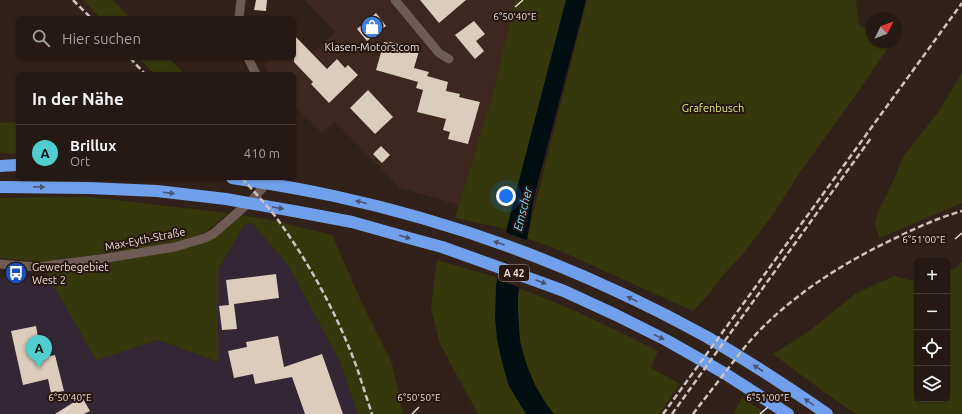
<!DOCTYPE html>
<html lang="de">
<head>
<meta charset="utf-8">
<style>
	:root { --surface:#241914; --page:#2c221d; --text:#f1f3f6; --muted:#a3a0a0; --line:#413834; --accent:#52cdce }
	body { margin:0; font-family:Ubuntu,sans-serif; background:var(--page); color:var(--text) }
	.controls { position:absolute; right:12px; bottom:12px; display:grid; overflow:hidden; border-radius:6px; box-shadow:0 1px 3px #0004 }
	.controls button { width:36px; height:36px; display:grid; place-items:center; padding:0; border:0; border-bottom:1px solid var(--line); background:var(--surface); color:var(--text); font:20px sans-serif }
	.compass { position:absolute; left:866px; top:12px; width:36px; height:36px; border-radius:50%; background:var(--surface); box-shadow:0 1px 3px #0004; rotate:48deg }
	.you { position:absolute; left:506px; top:196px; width:14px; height:14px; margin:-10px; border:3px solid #fff; border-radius:50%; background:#1a73e8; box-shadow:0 0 0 6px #1a73e833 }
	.badge { display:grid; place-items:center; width:26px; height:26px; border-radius:50%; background:var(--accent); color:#111; font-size:13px; font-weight:700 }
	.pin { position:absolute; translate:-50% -33px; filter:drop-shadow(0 1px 2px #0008) }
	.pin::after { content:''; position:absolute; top:21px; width:14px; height:12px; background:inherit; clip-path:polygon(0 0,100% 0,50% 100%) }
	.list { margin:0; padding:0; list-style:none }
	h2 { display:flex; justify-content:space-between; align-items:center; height:52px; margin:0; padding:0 16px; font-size:17px }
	h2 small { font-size:13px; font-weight:400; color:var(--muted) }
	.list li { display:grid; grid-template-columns:26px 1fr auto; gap:12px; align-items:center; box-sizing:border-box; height:56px; padding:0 16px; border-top:1px solid var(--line) }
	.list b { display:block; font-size:15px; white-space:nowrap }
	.list p { margin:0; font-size:13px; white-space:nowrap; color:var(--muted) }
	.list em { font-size:13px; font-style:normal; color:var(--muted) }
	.icon { flex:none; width:22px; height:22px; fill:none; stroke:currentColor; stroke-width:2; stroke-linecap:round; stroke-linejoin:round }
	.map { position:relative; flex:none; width:962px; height:414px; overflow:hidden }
	.search { position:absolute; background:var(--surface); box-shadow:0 1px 3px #0004; left:16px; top:16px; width:280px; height:44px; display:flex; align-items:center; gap:10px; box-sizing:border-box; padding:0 14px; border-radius:6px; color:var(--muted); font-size:15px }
	.panel { position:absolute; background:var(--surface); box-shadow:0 1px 3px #0004; left:16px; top:72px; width:280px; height:108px; border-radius:6px }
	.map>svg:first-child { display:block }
</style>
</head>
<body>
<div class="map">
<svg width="962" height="414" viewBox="0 0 962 414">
	<rect width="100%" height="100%" fill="#30211a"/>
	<!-- built -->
	<path fill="#3d271e" d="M305 0H515L493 93 459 205 400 188 335 122 322 133 294 105V74H268L264 65 272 58H294V39L296 37 312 53 335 32Z"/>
	<!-- industrial -->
	<path fill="#332735" d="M252 223 288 265 339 360 358 414H0V278H49L96 360 158 340 217 362 218 270 244 225Z"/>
	<!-- green -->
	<path fill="#34380c" d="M83 0H113L130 18H100Z
		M515 0H566L507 229 455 218 493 93Z
		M587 0H856L859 26 872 30V42H892L858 92 800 172 772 216 743 254 724 274 710 293 693 311 558 250 527 238Z
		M139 58H169L184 74H154Z
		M962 73V203L879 238 875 224 878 212 893 182 903 157 939 111Z
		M18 122V154L0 153V123Z
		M89 197 228 213 206 232 179 243 41 262 0 258V198Z
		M241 215 271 220 332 235 361 301 392 363 403 414H358L339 360 288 265 252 223 244 225 218 270V362L158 340 96 360 45 271 177 250Z
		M437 260 498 278 497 339 502 362 509 386 526 414H478L440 344 431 308Z
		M962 261V414H856L824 392 773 354 808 332 855 294 894 276 917 282V399H947V272L957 267Z
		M519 288C567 306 613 328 658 351L651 368 680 384 659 414H554C547 405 540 396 535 385 521 357 514 319 519 288Z
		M742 398 767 414H733Z"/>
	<!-- water -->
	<path fill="#030e12" d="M566 0H586L534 197 518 295V312L520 342 527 366 535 385 546 404 554 414H526L509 386 502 362 497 339 495 318 496 285 508 223Z"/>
	<!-- pier -->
	<path fill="#30211a" d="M505 232 529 241 521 288 496 279Z"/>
	<!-- building -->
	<path fill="#dbccbc" d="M256 0H267L266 11 254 10Z
		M420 0H466L439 23Z
		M376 13 386 26 367 41 357 29Z
		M474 21 485 34 476 41 484 51 475 59 455 35Z
		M294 35 327 69 337 59 345 68 348 65 358 75 329 103 311 84 313 82 294 62Z
		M384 42 389 43 390 42 398 44V46L419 51 414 68 429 72 427 76 448 82 446 91 460 94 459 97 480 102 468 144 448 139 450 132 443 130 446 119 417 112 423 90 416 88 418 82 376 70Z
		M368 90 393 117 375 134 350 108Z
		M381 146 390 155 382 163 373 154Z
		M276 274 279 298 234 304 237 329 222 330 219 306 229 305 226 280Z
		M36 326 38 337 45 336 50 356 55 355 64 391 51 393 48 379 23 385 11 331Z
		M278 336 284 367 322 354 343 414H305L292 377 255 384 253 374 234 378 228 351 247 347 246 342Z
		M82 397 90 411 84 414H55Z"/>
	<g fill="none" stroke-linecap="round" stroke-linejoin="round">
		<!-- minor -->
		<path stroke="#6e5c54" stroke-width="9" d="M395 0 439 53 449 59
			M239 18 241 0
			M248 58 256 74
			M0 264 37 267 107 258 175 247 205 238 213 234 252 200 271 178"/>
		<!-- highway -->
		<path stroke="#70a0eb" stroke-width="12" d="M0 166 18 165
			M232 178C266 183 301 189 334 196 464 224 591 273 707 337 748 361 788 387 827 414
			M0 187 89 188 157 191 226 199 299 212 352 222 416 240 442 247 534 280 564 291 616 315 666 340 696 357 724 373 788 414"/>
		<!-- rail -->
		<path stroke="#cec3be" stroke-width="2.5" stroke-dasharray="6 3" stroke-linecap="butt" d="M73 0 91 18
			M130 58 145 74
			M242 178C254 192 267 205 278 220 310 264 338 316 357 368 362 383 367 399 372 414
			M663 414 962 3
			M672 414 871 138
			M693 414C705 398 718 382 730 366 740 353 750 340 762 328 801 289 850 259 900 236 920 226 941 217 962 211"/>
	</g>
	<!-- one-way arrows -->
	<defs><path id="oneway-solid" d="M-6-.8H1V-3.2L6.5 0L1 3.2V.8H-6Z"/></defs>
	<g fill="#475573">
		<use href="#oneway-solid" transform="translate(39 187) rotate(1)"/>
		<use href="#oneway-solid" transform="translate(169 193) rotate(7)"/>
		<use href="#oneway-solid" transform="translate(361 202) rotate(-166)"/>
		<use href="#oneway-solid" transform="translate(278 208) rotate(9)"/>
		<use href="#oneway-solid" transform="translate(405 237) rotate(16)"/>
		<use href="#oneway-solid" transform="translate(499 243) rotate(-161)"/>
		<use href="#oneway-solid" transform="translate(541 282) rotate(21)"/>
		<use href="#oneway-solid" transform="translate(632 299) rotate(-153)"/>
		<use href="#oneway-solid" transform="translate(659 337) rotate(27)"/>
		<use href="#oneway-solid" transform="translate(758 368) rotate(-147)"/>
		<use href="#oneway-solid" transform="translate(809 402) rotate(-146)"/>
	</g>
	<!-- ticks -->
	<path fill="none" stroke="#e7dcd8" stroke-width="1.5" d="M515 7 523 0M955 239 962 233M63 414 70 407M412 414 419 407M760 414 768 407"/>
	<!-- icons -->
	<defs>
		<g id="shop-disc" transform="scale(1.15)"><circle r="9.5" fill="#3f7fe0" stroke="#261711"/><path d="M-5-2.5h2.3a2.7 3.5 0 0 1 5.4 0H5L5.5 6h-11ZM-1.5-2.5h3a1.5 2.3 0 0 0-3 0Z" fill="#fff"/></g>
		<g id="bus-disc" transform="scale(1.15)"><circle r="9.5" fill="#1a4fb4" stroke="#261711"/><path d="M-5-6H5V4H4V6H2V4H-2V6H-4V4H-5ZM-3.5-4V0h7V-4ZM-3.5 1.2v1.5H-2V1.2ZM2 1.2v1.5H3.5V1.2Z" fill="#fff"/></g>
	</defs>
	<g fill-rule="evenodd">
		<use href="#shop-disc" x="372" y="27"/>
		<use href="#bus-disc" x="16" y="273"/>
	</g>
	<g text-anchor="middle" stroke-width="4" stroke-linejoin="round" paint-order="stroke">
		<!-- shield labels -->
		<rect fill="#261711" stroke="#ada19c" stroke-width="1" x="499" y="265" width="30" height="16" rx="3"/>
		<g font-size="10" font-weight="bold" fill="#e7dcd8">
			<text x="514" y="277">A 42</text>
		</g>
		<!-- poi labels -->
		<g font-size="11" fill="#e7dcd8" stroke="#261711">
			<text x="372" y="51">Klasen-Motors.com</text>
			<text x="32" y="271" text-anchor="start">Gewerbegebiet<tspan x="32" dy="13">West 2</tspan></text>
		</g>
		<!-- park labels -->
		<g font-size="11" fill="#dce87e" stroke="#261711">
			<text x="713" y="112">Grafenbusch</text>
		</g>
		<!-- street labels -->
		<g font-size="11" fill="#e7dcd8" stroke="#261711">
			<text transform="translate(145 239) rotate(-11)" y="4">Max-Eyth-Straße</text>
		</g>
		<!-- water labels -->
		<g font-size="12" font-style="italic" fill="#78dfff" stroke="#261711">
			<text transform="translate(523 209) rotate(-76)" y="4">Emscher</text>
		</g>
	</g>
	<g font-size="10" text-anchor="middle" fill="#e7dcd8" stroke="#261711" stroke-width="4" stroke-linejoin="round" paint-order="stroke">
		<text x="515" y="20">6°50'40"E</text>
		<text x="924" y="243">6°51'00"E</text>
		<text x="70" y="401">6°50'40"E</text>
		<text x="419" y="401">6°50'50"E</text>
		<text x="768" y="401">6°51'00"E</text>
	</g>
</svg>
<div class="controls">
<button>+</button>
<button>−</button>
<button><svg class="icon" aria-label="locate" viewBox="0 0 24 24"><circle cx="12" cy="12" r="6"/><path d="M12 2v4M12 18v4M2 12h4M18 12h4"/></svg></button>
<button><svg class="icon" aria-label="layers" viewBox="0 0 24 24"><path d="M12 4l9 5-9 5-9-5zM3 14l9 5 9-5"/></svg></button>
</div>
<svg class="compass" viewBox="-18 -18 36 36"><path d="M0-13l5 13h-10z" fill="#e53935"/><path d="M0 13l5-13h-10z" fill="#a3a0a0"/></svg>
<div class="you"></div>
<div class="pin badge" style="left:39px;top:368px">A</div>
<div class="search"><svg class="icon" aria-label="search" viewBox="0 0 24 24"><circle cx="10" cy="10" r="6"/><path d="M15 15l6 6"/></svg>Hier suchen</div>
<section class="panel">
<h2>In der Nähe<small></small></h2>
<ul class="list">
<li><span class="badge">A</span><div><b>Brillux</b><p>Ort</p></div><em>410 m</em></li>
</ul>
</section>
</div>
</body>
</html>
